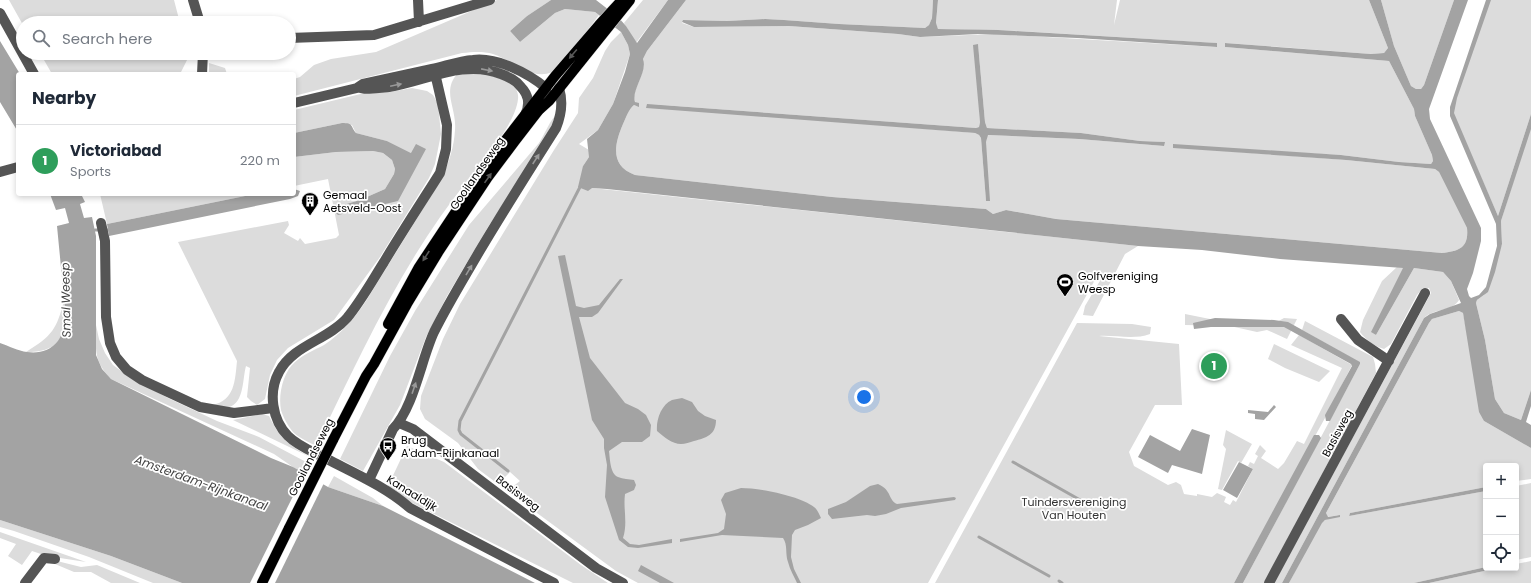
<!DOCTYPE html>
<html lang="en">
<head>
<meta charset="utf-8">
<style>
	:root { --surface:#fff; --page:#f2f2f3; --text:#1f2937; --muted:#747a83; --line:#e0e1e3; --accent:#000 }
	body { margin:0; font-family:Poppins,sans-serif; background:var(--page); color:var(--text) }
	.controls { position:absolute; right:12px; bottom:12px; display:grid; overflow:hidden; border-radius:4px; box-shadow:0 2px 6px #0003 }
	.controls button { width:36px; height:36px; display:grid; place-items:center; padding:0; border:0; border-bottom:1px solid var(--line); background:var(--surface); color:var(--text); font:20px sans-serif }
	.you { position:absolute; left:864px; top:397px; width:14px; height:14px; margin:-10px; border:3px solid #fff; border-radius:50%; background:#1a73e8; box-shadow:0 0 0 6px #1a73e833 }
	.badge { display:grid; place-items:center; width:26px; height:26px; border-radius:50%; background:var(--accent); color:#fff; font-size:13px; font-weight:700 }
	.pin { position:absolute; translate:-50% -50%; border:2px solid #fff; box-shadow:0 1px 4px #0006 }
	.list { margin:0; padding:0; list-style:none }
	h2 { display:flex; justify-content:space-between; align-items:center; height:52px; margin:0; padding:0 16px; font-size:17px }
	h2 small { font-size:13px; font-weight:400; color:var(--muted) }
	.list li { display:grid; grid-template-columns:26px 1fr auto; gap:12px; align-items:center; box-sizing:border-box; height:72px; padding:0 16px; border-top:1px solid var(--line) }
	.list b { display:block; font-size:15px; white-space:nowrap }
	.list p { margin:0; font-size:13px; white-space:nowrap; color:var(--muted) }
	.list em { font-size:13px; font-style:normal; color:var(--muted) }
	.icon { flex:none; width:22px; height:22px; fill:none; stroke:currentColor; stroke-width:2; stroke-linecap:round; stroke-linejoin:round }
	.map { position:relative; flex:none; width:1531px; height:583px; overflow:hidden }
	.search { position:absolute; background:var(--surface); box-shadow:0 2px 6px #0003; left:16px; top:16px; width:280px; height:44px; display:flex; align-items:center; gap:10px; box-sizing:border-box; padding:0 14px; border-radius:22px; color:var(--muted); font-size:15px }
	.panel { position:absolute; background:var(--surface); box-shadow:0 2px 6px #0003; left:16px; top:72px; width:280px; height:124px; border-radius:4px }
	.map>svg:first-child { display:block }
</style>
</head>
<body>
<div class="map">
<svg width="1531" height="583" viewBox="0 0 1531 583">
	<rect width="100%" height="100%" fill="#fff"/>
	<!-- green -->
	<path fill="#dcdcdc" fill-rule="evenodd" d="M9 0H174L180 23H23V25Z
		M497 0H551L527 16 510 31 520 42 555 13 565 9 595 12 599 15C591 25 562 68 552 72 532 81 511 60 493 54 483 51 473 52 462 53L294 96V79L300 77 314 65 331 59 376 52Z
		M643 0H668L636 43 624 23Z
		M686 0H933L932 18 929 25 925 28 839 24 784 20 765 19 727 21 683 20 682 23 694 27 789 26 898 34 920 37 994 34 1216 47V43L1018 31 938 29 936 24 938 0H1117L1114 25 1120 0H1369L1388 48 1384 53 1371 54 1226 43 1225 47 1389 61 1414 109 1415 116 1432 155 1433 161 1431 164 1399 162 1341 155 1173 147 1346 160 1435 169 1439 172 1467 228C1469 248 1459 251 1442 253L1056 219 1006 210 993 214 986 209 832 197 635 175C610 166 614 145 623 124 626 118 628 110 634 105L638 106C637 104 634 101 634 98 633 88 647 71 643 59L647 51ZM978 44 985 122 987 128 1081 133 1140 141 1164 142V146L1079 139 987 135 986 142V201L981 138 979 135 975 133 647 104 976 128 979 127 980 122Z
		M1381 0H1454L1424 85 1421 89H1416L1411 86 1394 46Z
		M1489 0H1531V114L1498 216 1452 111Z
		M621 32 628 45 630 54 613 104 598 130 579 144 589 150V157L583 166 592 188 1138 246 1125 254 1093 316 1083 315 1085 306 1101 279 1096 278 928 583H638L616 571 507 491 520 481 510 472 498 484 478 469 458 443 425 419 420 409 421 396 443 339 460 304 554 150 578 113 579 98 593 78 605 51 611 42Z
		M40 53H187V60L180 74H52Z
		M209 63 225 68 227 74H209Z
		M483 72C496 77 520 81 518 99 516 123 483 161 468 180 403 260 361 354 316 446 309 442 299 438 293 432 288 426 283 417 281 410 278 395 283 372 295 362 303 355 314 350 324 345 342 333 354 319 366 301L442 178C449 162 454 147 455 130 457 108 441 91 458 73Z
		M412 88 427 91 433 95 438 104 441 134 435 164 429 178 380 257 334 320 288 348 277 360 270 375 265 399 257 405 251 401 247 397 250 368 246 366C242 380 245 407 224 408 221 408 216 406 212 405 235 401 235 380 237 361L178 242 288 221 289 225 284 233 298 241 300 238 305 244 336 238 339 235 328 179 294 186V157L336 152 373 151 383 153 392 160 395 169 394 174 385 189 360 200 336 207 387 203 398 200 411 153 387 141 356 133 352 125 342 123 294 133V110L373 91 390 92Z
		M555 116 551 130 488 227 447 296 426 337 400 405 363 471 340 459 390 356 415 311 469 225 539 143C545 134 548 124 555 116Z
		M1531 125V390L1521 420 1504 413 1495 399 1485 340 1476 303 1477 300 1484 295 1502 244 1501 221Z
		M100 194H255L107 224Z
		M1397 267 1404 268 1372 332 1376 335 1414 268 1443 272 1451 281 1459 300C1452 312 1434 308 1424 318L1282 583H1274L1431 293 1429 288H1423L1417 295 1391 344 1384 349C1374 346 1366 340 1360 332L1363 320 1382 281Z
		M64 300C68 332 64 352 26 352 52 336 57 329 64 300Z
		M1459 311 1463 313 1484 421 1531 448V479L1516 481V466H1486V487L1350 513 1349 516 1486 491V567L1414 583H1289L1319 525 1325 520 1340 515 1327 517 1326 513 1429 323 1432 319Z
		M1185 314 1210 319 1275 323 1284 318 1297 319 1287 339 1267 330 1257 332 1230 326 1185 325Z
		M1305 321 1373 357 1375 364 1376 373 1264 583H1243L1360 364 1359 362 1302 330Z
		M1077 323 1132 324 1151 327 1150 334C1134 340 1116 335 1099 336L1179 344 1182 405H1155L1129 452 1134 466 1168 485 1176 482 1181 485 1184 494 1197 496V494L1212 497 1217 493 1226 497 1224 502 1230 505 1233 500 1236 502 1253 469 1248 466 1250 462 1254 464 1258 456 1255 454 1260 445 1266 451 1261 458 1278 469 1284 463 1297 441 1304 444 1342 368 1291 345 1299 335 1352 365 1325 418 1234 583H935Z
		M96 325 99 339 105 353 113 365 128 376 168 398 217 421 259 437 308 463 303 474 274 454 111 379C93 360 96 350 96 325Z
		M1274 344 1330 371 1319 382 1285 368 1268 359Z
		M262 414 269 416C280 439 289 445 310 457L233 420Z
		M1226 430 1252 444 1241 463 1238 461 1222 490 1218 489 1226 449 1223 445Z
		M407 446 444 462 581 565 608 583H573L400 497 388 486Z
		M334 476 373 498 383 506 328 487Z
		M1531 483V557L1516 560V486Z
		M0 520 111 556 182 583H153L89 557 14 531 0 527Z
		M0 532 86 562 47 556 32 551 22 565 8 556 16 544 0 538Z
		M53 560 81 567 97 565 140 583H111L91 572H74L55 564Z
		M1531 561V583H1429L1498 568H1516V564Z"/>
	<!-- water -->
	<path fill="#a3a3a3" d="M551 0H596L618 17 626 26 637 43 668 0H686L647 51 643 59C648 72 631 90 635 102L639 103V107L634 105C628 110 626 118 623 124 614 145 610 166 635 175L832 197 986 209 993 214 1006 210 1056 219 1442 253C1459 251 1469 248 1467 228L1439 172 1435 169 1346 160 1173 148V144L1341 155 1399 162 1431 164 1433 161 1432 155 1415 116 1414 109 1389 61 1225 47V43L1371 54 1384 53 1388 48 1369 0H1381L1394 46 1411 86 1416 89H1421L1424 85 1454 0H1468L1429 109 1430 119 1481 228V241L1473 273 1467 289 1469 296 1471 298 1479 295 1486 287 1497 246 1496 224 1450 116V107L1486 0H1491L1457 98 1454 113 1498 216 1531 114V129L1501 221 1502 244 1495 272 1488 292 1477 300 1476 303 1485 340 1495 399 1504 413 1521 420 1531 390V406L1526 422 1531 425V448L1484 421 1479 412 1463 313 1459 311 1432 319 1429 323 1326 513 1328 517 1340 515V517L1325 520 1322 523 1289 583H1282L1424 318 1430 314 1461 303 1451 281 1443 272 1414 268 1376 335 1371 332 1403 268 1280 259 1202 250 1138 246 607 189 592 188 588 191 578 187 583 166 589 157 587 139 598 130 613 104 625 72 630 54 628 45 621 32 595 12 565 9 555 13 520 42 510 31 527 16Z
		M933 0H938L936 23 938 29 998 30 1217 43V47L1077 38 978 34 920 37 898 34 789 26 694 27 682 22 683 20 727 21 765 19 784 20 839 24 925 28 929 25 932 18Z
		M0 41 20 74H18V132L0 102Z
		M978 44 985 122 987 128 1081 133 1140 141 1165 142 1164 146 1079 139 988 135 986 142 990 201H986L981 138 979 135 975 133 646 108 647 104 976 128 979 127 980 122 973 45Z
		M342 123C354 123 350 126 356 133L387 141 411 153 416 144 426 149 398 201 338 215 334 211 336 207 360 200 385 189 394 174 395 169 392 160 383 153 373 151 336 152 294 157V133Z
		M294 189 300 191 298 196 290 199 109 236 107 224 255 194H294Z
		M50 194H81L85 202 80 204 84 218 92 217 96 236V355L102 369 111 379 271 458 293 467 328 487 383 506 535 583H182L111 556 0 520V343C9 346 18 351 27 352 51 355 63 341 66 319L57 226 69 223 65 208 56 210Z
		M565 255 576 306 584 308 599 305 620 279H623L598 313 592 317H579L590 358 625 403 638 409 646 415 651 425 650 436 642 442H622L609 451C610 458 610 474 618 477 623 479 629 479 634 480L636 485 634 490 625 494C623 510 628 522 623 538L630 544 639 545 672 539V543L638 548 628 547 619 540 605 497 607 465 604 448V439L592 420 558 256Z
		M1215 318 1274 320 1288 322 1360 362V364L1330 421H1326L1325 415 1352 366 1351 364 1284 327H1211L1194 329 1193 323Z
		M682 398 692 402 698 411 705 416 716 420C716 435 706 438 694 441 690 442 685 444 681 444 672 444 664 437 657 431 656 420 661 405 672 400 675 399 679 399 682 398Z
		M1274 405 1276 407 1264 420 1255 419V414L1248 413V410L1268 412Z
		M1192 429 1210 435 1202 474 1172 465 1168 473 1138 457 1150 435 1180 451Z
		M1314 435H1319L1321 438 1243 583H1234Z
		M1239 462 1253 469 1237 498 1223 490Z
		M878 484C892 490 888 500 897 504L954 497 956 498 955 500 901 508 886 514 875 516 867 515 832 519 828 514V509L846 502 870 486Z
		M1486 487V491L1349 516 1350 513Z
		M741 488C759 488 800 496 814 507 817 509 819 514 821 518L808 525 795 530 792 535 791 557 794 569 801 583H797C794 576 790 570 788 562 785 554 788 545 783 538L722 535 680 542V539L718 533 724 529 726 514 721 500 725 493Z
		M641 565 674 583H660L638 571Z
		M1486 567 1498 568 1429 583H1414Z"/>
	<!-- pier -->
	<path fill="#fff" d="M305 472 324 483 275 583H250Z"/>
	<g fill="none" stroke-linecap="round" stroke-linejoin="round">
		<!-- stream -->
		<path stroke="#a3a3a3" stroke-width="3" d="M95 230H108
			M1013 462 1089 505
			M508 471 461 434 459 430 460 421 581 185
			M979 537 1049 576
			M1059 581 1062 583"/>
		<!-- major casing -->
		<g stroke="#dbdbdb" stroke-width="11">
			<path id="major" d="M388 324 419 267 490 160 555 76 599 25 621 1
				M333 440 366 376 374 364 407 304 439 251 488 177 515 141 539 110 549 101 630 0
				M262 583 289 528"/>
		</g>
		<!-- minor -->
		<path stroke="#555" stroke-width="10" d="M193 0 200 23
			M418 0 419 22
			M0 13 34 74
			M289 38 374 35 490 0
			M434 69 447 125 446 149 440 173C421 203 402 232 384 262 372 281 361 301 347 318 328 340 293 345 279 372 268 392 272 420 288 436 299 447 314 452 327 459 356 474 386 487 410 508L554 583
			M202 74 203 53
			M361 88C370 90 380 88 389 87 426 81 464 59 501 74 509 77 516 80 521 87 529 95 530 105 525 115
			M294 103 357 88 363 84C386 79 409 74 432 69 446 66 459 61 473 60 497 57 528 73 546 88V96L539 110
			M0 172 18 167
			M101 223 105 241 106 317 110 343 116 357 127 370 142 380 200 407 234 413 273 408
			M1341 319 1358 340 1389 361
			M399 423 413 429 596 568 623 583
			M369 480 393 429C414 407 421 360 434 332 448 304 464 278 479 252 504 210 530 169 556 128 561 116 563 101 559 88
			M25 583 44 558 55 559
			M1269 583 1425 293"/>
		<!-- major -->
		<use href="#major" stroke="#000" stroke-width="10"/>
		<!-- major-bridge casing -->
		<g stroke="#dbdbdb" stroke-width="11" stroke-linecap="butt">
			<path id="major-bridge" d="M289 528 333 440"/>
		</g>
		<!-- major-bridge -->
		<use href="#major-bridge" stroke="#000" stroke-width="10"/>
	</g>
	<!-- one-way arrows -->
	<defs><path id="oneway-solid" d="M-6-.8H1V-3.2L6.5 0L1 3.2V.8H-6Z"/></defs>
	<g fill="#595959">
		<use href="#oneway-solid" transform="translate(573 54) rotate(130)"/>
		<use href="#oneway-solid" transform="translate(488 178) rotate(-55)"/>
		<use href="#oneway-solid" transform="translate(426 256) rotate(123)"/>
	</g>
	<g fill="#999">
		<use href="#oneway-solid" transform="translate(487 70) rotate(11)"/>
		<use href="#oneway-solid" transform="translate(396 85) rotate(-12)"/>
		<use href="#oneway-solid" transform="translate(536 159) rotate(-57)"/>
		<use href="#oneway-solid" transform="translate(469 270) rotate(-59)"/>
		<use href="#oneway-solid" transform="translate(414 388) rotate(-71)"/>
	</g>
	<!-- icons -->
	<defs>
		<g id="building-pin" transform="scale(0.9)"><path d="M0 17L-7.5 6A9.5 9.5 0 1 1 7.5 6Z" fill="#000" stroke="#fff"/><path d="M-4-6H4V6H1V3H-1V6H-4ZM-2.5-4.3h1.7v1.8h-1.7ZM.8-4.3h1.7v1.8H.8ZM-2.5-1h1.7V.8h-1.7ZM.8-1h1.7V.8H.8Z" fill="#fff"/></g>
		<g id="stadium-pin" transform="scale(0.9)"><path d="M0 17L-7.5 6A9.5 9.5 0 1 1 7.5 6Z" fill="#000" stroke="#fff"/><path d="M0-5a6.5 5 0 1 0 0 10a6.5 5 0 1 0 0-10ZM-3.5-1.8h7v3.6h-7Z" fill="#fff"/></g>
		<g id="bus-pin" transform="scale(0.9)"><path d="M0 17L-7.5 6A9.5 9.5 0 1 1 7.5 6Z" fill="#000" stroke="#fff"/><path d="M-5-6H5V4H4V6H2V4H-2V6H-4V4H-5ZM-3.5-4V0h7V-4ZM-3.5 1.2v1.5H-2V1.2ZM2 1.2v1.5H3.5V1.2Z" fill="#fff"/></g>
	</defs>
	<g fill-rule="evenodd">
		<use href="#building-pin" x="310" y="201"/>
		<use href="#stadium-pin" x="1065" y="282"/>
		<use href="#bus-pin" x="388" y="446"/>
	</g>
	<g text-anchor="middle" stroke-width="3.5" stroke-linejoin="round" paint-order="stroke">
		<!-- street labels -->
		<g font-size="11" fill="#000" stroke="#fff">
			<text transform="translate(477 173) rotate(-55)" y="4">Gooilandseweg</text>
			<text transform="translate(1337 433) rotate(-62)" y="4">Basisweg</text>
			<text transform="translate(311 457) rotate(-63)" y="4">Gooilandseweg</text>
			<text transform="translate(412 493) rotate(32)" y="4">Kanaaldijk</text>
			<text transform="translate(518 493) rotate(37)" y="4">Basisweg</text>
		</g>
		<!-- poi labels -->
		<g font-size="11" fill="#000" stroke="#fff" text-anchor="start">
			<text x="323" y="199">Gemaal<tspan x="323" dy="13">Aetsveld-Oost</tspan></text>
			<text x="1078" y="280">Golfvereniging<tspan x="1078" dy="13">Weesp</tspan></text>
			<text x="401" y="444">Brug<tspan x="401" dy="13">A'dam-Rijnkanaal</tspan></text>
		</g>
		<!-- park labels -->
		<g font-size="11" fill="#333" stroke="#fff">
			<text x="1074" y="506">Tuindersvereniging<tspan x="1074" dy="13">Van Houten</tspan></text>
		</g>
		<!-- water labels -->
		<g font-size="12" font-style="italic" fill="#444" stroke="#fff">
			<text transform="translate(66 300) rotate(-91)" y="4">Smal Weesp</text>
			<text transform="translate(201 483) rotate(20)" y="4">Amsterdam-Rijnkanaal</text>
		</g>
	</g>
</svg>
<div class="controls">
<button>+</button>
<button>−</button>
<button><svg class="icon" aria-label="locate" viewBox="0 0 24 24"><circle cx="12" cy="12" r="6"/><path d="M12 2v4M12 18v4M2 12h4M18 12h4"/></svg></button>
</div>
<div class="you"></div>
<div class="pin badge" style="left:1214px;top:366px;background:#2e9e5b">1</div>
<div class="search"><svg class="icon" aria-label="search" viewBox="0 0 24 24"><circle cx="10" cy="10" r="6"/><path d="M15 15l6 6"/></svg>Search here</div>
<section class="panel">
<h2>Nearby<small></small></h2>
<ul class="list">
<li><span class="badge" style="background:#2e9e5b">1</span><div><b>Victoriabad</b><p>Sports</p></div><em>220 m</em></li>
</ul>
</section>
</div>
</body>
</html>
